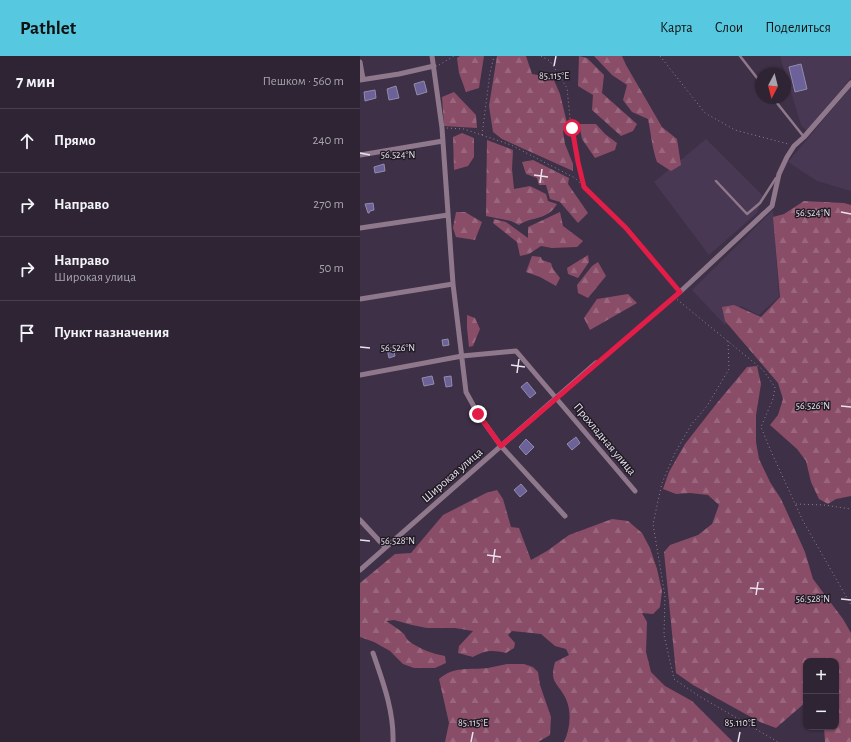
<!DOCTYPE html>
<html lang="ru">
<head>
<meta charset="utf-8">
<style>
	:root { --surface:#2e2434; --page:#362c3c; --text:#f1f3f6; --muted:#a7a4ac; --line:#49414f; --accent:#56c9e1 }
	body { margin:0; font-family:"Alegreya Sans",sans-serif; background:var(--page); color:var(--text) }
	.controls { position:absolute; right:12px; bottom:12px; display:grid; overflow:hidden; border-radius:8px; box-shadow:0 1px 3px #0004 }
	.controls button { width:36px; height:36px; display:grid; place-items:center; padding:0; border:0; border-bottom:1px solid var(--line); background:var(--surface); color:var(--text); font:20px sans-serif }
	.compass { position:absolute; left:395px; top:12px; width:36px; height:36px; border-radius:50%; background:var(--surface); box-shadow:0 1px 3px #0004; rotate:187deg }
	.stop { position:absolute; width:12px; height:12px; margin:-9px; border:3px solid #e11d48; border-radius:50%; background:#fff }
	.stop.end { background:#e11d48; border-color:#fff; box-shadow:0 1px 4px #0008 }
	.list { margin:0; padding:0; list-style:none }
	h2 { display:flex; justify-content:space-between; align-items:center; height:52px; margin:0; padding:0 16px; font-size:17px }
	h2 small { font-size:13px; font-weight:400; color:var(--muted) }
	.list li { display:grid; grid-template-columns:26px 1fr auto; gap:12px; align-items:center; box-sizing:border-box; height:64px; padding:0 16px; border-top:1px solid var(--line) }
	.list b { display:block; font-size:15px; white-space:nowrap }
	.list p { margin:0; font-size:13px; white-space:nowrap; color:var(--muted) }
	.list em { font-size:13px; font-style:normal; color:var(--muted) }
	.icon { flex:none; width:22px; height:22px; fill:none; stroke:currentColor; stroke-width:2; stroke-linecap:round; stroke-linejoin:round }
	.map { position:relative; flex:none; width:491px; height:686px; overflow:hidden }
	header { display:flex; align-items:center; gap:24px; box-sizing:border-box; height:56px; padding:0 20px; background:var(--accent); color:#111 }
	header strong { font-size:19px }
	nav { display:flex; gap:22px; margin-inline-start:auto; font-size:14px }
	main { display:flex }
	aside { flex:1; background:var(--surface) }
	.map>svg:first-child { display:block }
</style>
</head>
<body>
<header>
<strong>Pathlet</strong>
<nav><a>Карта</a><a>Слои</a><a>Поделиться</a></nav>
</header>
<main>
<aside>
<h2>7 мин<small>Пешком · 560 m</small></h2>
<ul class="list">
<li><svg class="icon" aria-label="ahead" viewBox="0 0 24 24"><path d="M12 20V5M6 11l6-6 6 6"/></svg><div><b>Прямо</b></div><em>240 m</em></li>
<li><svg class="icon" aria-label="right" viewBox="0 0 24 24"><path d="M7 20v-9h11M14 6l5 5-5 5"/></svg><div><b>Направо</b></div><em>270 m</em></li>
<li><svg class="icon" aria-label="right" viewBox="0 0 24 24"><path d="M7 20v-9h11M14 6l5 5-5 5"/></svg><div><b>Направо</b><p>Широкая улица</p></div><em>50 m</em></li>
<li><svg class="icon" aria-label="arrive" viewBox="0 0 24 24"><path d="M6 21V4h12l-3 4 3 4H6"/></svg><div><b>Пункт назначения</b></div></li>
</ul>
</aside>
<div class="map">
<svg width="491" height="686" viewBox="0 0 491 686">
	<defs>
		<pattern id="forest-firs" width="22" height="20" patternUnits="userSpaceOnUse"><rect width="22" height="20" fill="#894d68"/><path d="M5 1l3.5 6h-7zM16 11l3.5 6h-7z" fill="#9a667e"/></pattern>
	</defs>
	<rect width="100%" height="100%" fill="#3e3046"/>
	<!-- built -->
	<path fill="#493853" d="M420 0H491V22L447 75 441 69Z
		M491 31V135L457 125 428 106Z
		M346 83 403 140 397 157 349 199 294 126Z
		M413 154 419 241 399 259 381 250 365 269 332 234Z"/>
	<!-- forest -->
	<path fill="url(#forest-firs)" d="M100 0H124L119 32 106 36 99 17 97 2Z
		M137 0H166L172 18 193 22 200 38 207 67 203 75 205 88 213 108V115L142 83 133 76 129 50Z
		M219 0 227 2 244 19 242 37 277 68 273 75 261 80 232 54 233 39 218 30Z
		M234 0H262L266 9 302 71 317 83 321 109 311 115 297 106C292 92 291 77 288 63L272 56 263 44 267 29 252 19Z
		M94 36 116 59 117 72 84 70 82 41Z
		M219 68H236L245 78 257 87 255 94 235 102 222 83Z
		M102 77 114 82V101L108 110 94 114 93 81Z
		M127 84 153 94 152 113 154 133 170 130 186 138 188 145 197 148C187 165 172 160 159 169L151 165 126 160Z
		M173 104 209 122 208 128 228 157 218 167 200 146 190 143 186 129H179L177 122 166 118 162 106Z
		M444 145 484 147 491 149V440L476 443 468 448 459 443 451 426 446 405 437 393 410 369 418 359 423 343 418 327 365 265 362 251 374 249 401 261 420 241 413 161 424 158Z
		M96 156H105L122 166 115 184 96 181 93 172Z
		M200 156 203 170 223 185 217 191 192 192 181 190 169 198 160 200 157 186 133 167 134 163 146 166 168 182V171Z
		M228 199 229 206 218 222 208 218 207 212Z
		M172 200 181 201 182 204 191 207 193 213 200 222 196 230 180 221 166 216Z
		M238 206 246 220 228 242 218 237 217 229 232 210Z
		M268 238 277 247 230 274 224 262 237 243Z
		M107 259 115 262 120 273 113 290 109 291 107 272Z
		M397 310 401 328 396 359V386L399 403 410 426 421 443 445 496 453 523 483 563 491 577V686H465L464 671H476V605H446V646L416 672 400 666 333 629 316 617 304 496 310 489 338 479 352 468 359 449 348 439 330 437 316 438 303 433 309 416 325 388 357 347 387 311Z
		M137 434 143 443 151 471 159 472 171 504 187 495 209 479 252 463 268 465 282 477 290 492 297 513 302 535 300 551 293 558 282 557 287 566 286 596 291 616 305 630 332 645 373 686H204C210 673 212 657 206 643 198 626 189 628 195 606L209 599 206 593 195 590 181 578 152 575 148 579 155 587 154 592 146 597C132 594 126 594 113 601L98 597 99 590 113 575 95 572H67L52 569 34 564 26 565C32 569 39 573 44 578 46 581 47 584 50 586 60 593 73 598 85 600L86 607 75 612H54L43 608 30 595 14 586 0 581V527L35 498 51 497 83 459 126 437Z
		M147 608H164L173 611 178 616 180 629 191 661 190 679 178 686H85L89 667 79 623C94 610 109 614 128 612 134 611 141 609 147 608Z"/>
	<!-- building -->
	<path fill="#6d6199" stroke="#918da8" d="M441 8 447 33 435 36 429 11Z
		M64 25 67 36 57 39 54 28Z
		M36 30 39 42 29 44 27 33Z
		M15 34 16 42 5 45 4 36Z
		M24 108 25 115 15 117 14 111Z
		M13 147 14 154 10 155 9 157H8L5 148Z
		M88 283 89 289 83 290 82 284Z
		M33 291 35 300 29 302 27 293Z
		M72 320 74 328 64 330 62 322Z
		M91 320 92 330 86 331 84 321Z
		M167 326 176 337 170 342 161 331Z
		M216 381 220 387 212 394 207 388Z
		M166 383 174 391 166 399 159 391Z
		M161 428 167 435 160 441 154 434Z"/>
	<g fill="none" stroke-linecap="round" stroke-linejoin="round">
		<!-- path -->
		<path stroke="#8d8294" stroke-width="1" stroke-dasharray="1 3" stroke-linecap="butt" d="M181 0 190 5 207 32 211 72 217 106 224 131
			M300 0 345 57 375 74 428 88
			M79 9 94 0
			M87 72 104 73 151 89 215 122 266 172 317 232
			M122 79 130 17 134 0
			M314 241 403 314 415 331 413 343 401 371 410 393 443 465 491 549
			M368 285 369 313 347 350 331 369 314 399 302 427 293 468 305 540 304 579 314 623 339 640 418 686
			M241 303 316 239
			M436 448 464 449 491 453"/>
		<!-- service -->
		<path stroke="#8f788b" stroke-width="2.5" d="M380 0 401 27
			M413 42 444 81
			M356 125 387 158 400 147 416 122"/>
		<!-- minor -->
		<path stroke="#8f788b" stroke-width="5" d="M0 6 3 23
			M0 24 39 18 74 10
			M0 99 83 85
			M0 172 88 159
			M320 236 412 150 419 118 427 101 434 90 444 81 491 27
			M0 243 93 228
			M0 319 102 300 156 295 275 435
			M205 460 141 390 236 307
			M0 464 25 491
			M0 514 141 390 118 358 106 336 93 228 82 72 72 0
			M13 597C23 626 34 655 33 686"/>
	</g>
	<g fill="none" stroke-linecap="round" stroke-linejoin="round">
		<!-- route -->
		<path stroke="#e11d48" stroke-width="5" d="M118 358 141 390 320 236 266 172 224 131 218 106 212 72"/>
	</g>
	<!-- ticks -->
	<path fill="none" stroke="#eae2ef" stroke-width="1.5" d="M194 10 196 0M0 97 10 99M174 119 188 121M180 127 182 113M481 156 491 158M0 291 10 292M151 309 165 311M157 317 159 303M481 350 491 351M0 484 10 485M127 499 141 501M133 507 135 493M390 532 404 533M396 539 398 526M481 543 491 544M111 686 113 676M378 686 380 676"/>
	<g text-anchor="middle" stroke-width="3" stroke-linejoin="round" paint-order="stroke">
		<!-- street labels -->
		<g font-size="12" fill="#eae2ef" stroke="#211b25">
			<text transform="translate(245 383) rotate(50)" y="4">Прохладная улица</text>
			<text transform="translate(92 419) rotate(-41)" y="4">Широкая улица</text>
		</g>
	</g>
	<g font-size="10" text-anchor="middle" fill="#eae2ef" stroke="#211b25" stroke-width="3" stroke-linejoin="round" paint-order="stroke">
		<text x="194" y="23">85.115°E</text>
		<text x="38" y="102">56.524°N</text>
		<text x="453" y="160">56.524°N</text>
		<text x="38" y="295">56.526°N</text>
		<text x="453" y="353">56.526°N</text>
		<text x="38" y="488">56.528°N</text>
		<text x="453" y="546">56.528°N</text>
		<text x="113" y="670">85.115°E</text>
		<text x="380" y="670">85.110°E</text>
	</g>
</svg>
<div class="controls">
<button>+</button>
<button>−</button>
</div>
<svg class="compass" viewBox="-18 -18 36 36"><path d="M0-13l5 13h-10z" fill="#e53935"/><path d="M0 13l5-13h-10z" fill="#a7a4ac"/></svg>
<div class="stop" style="left:212px;top:72px"></div>
<div class="stop end" style="left:118px;top:358px"></div>
</div>
</main>
</body>
</html>
